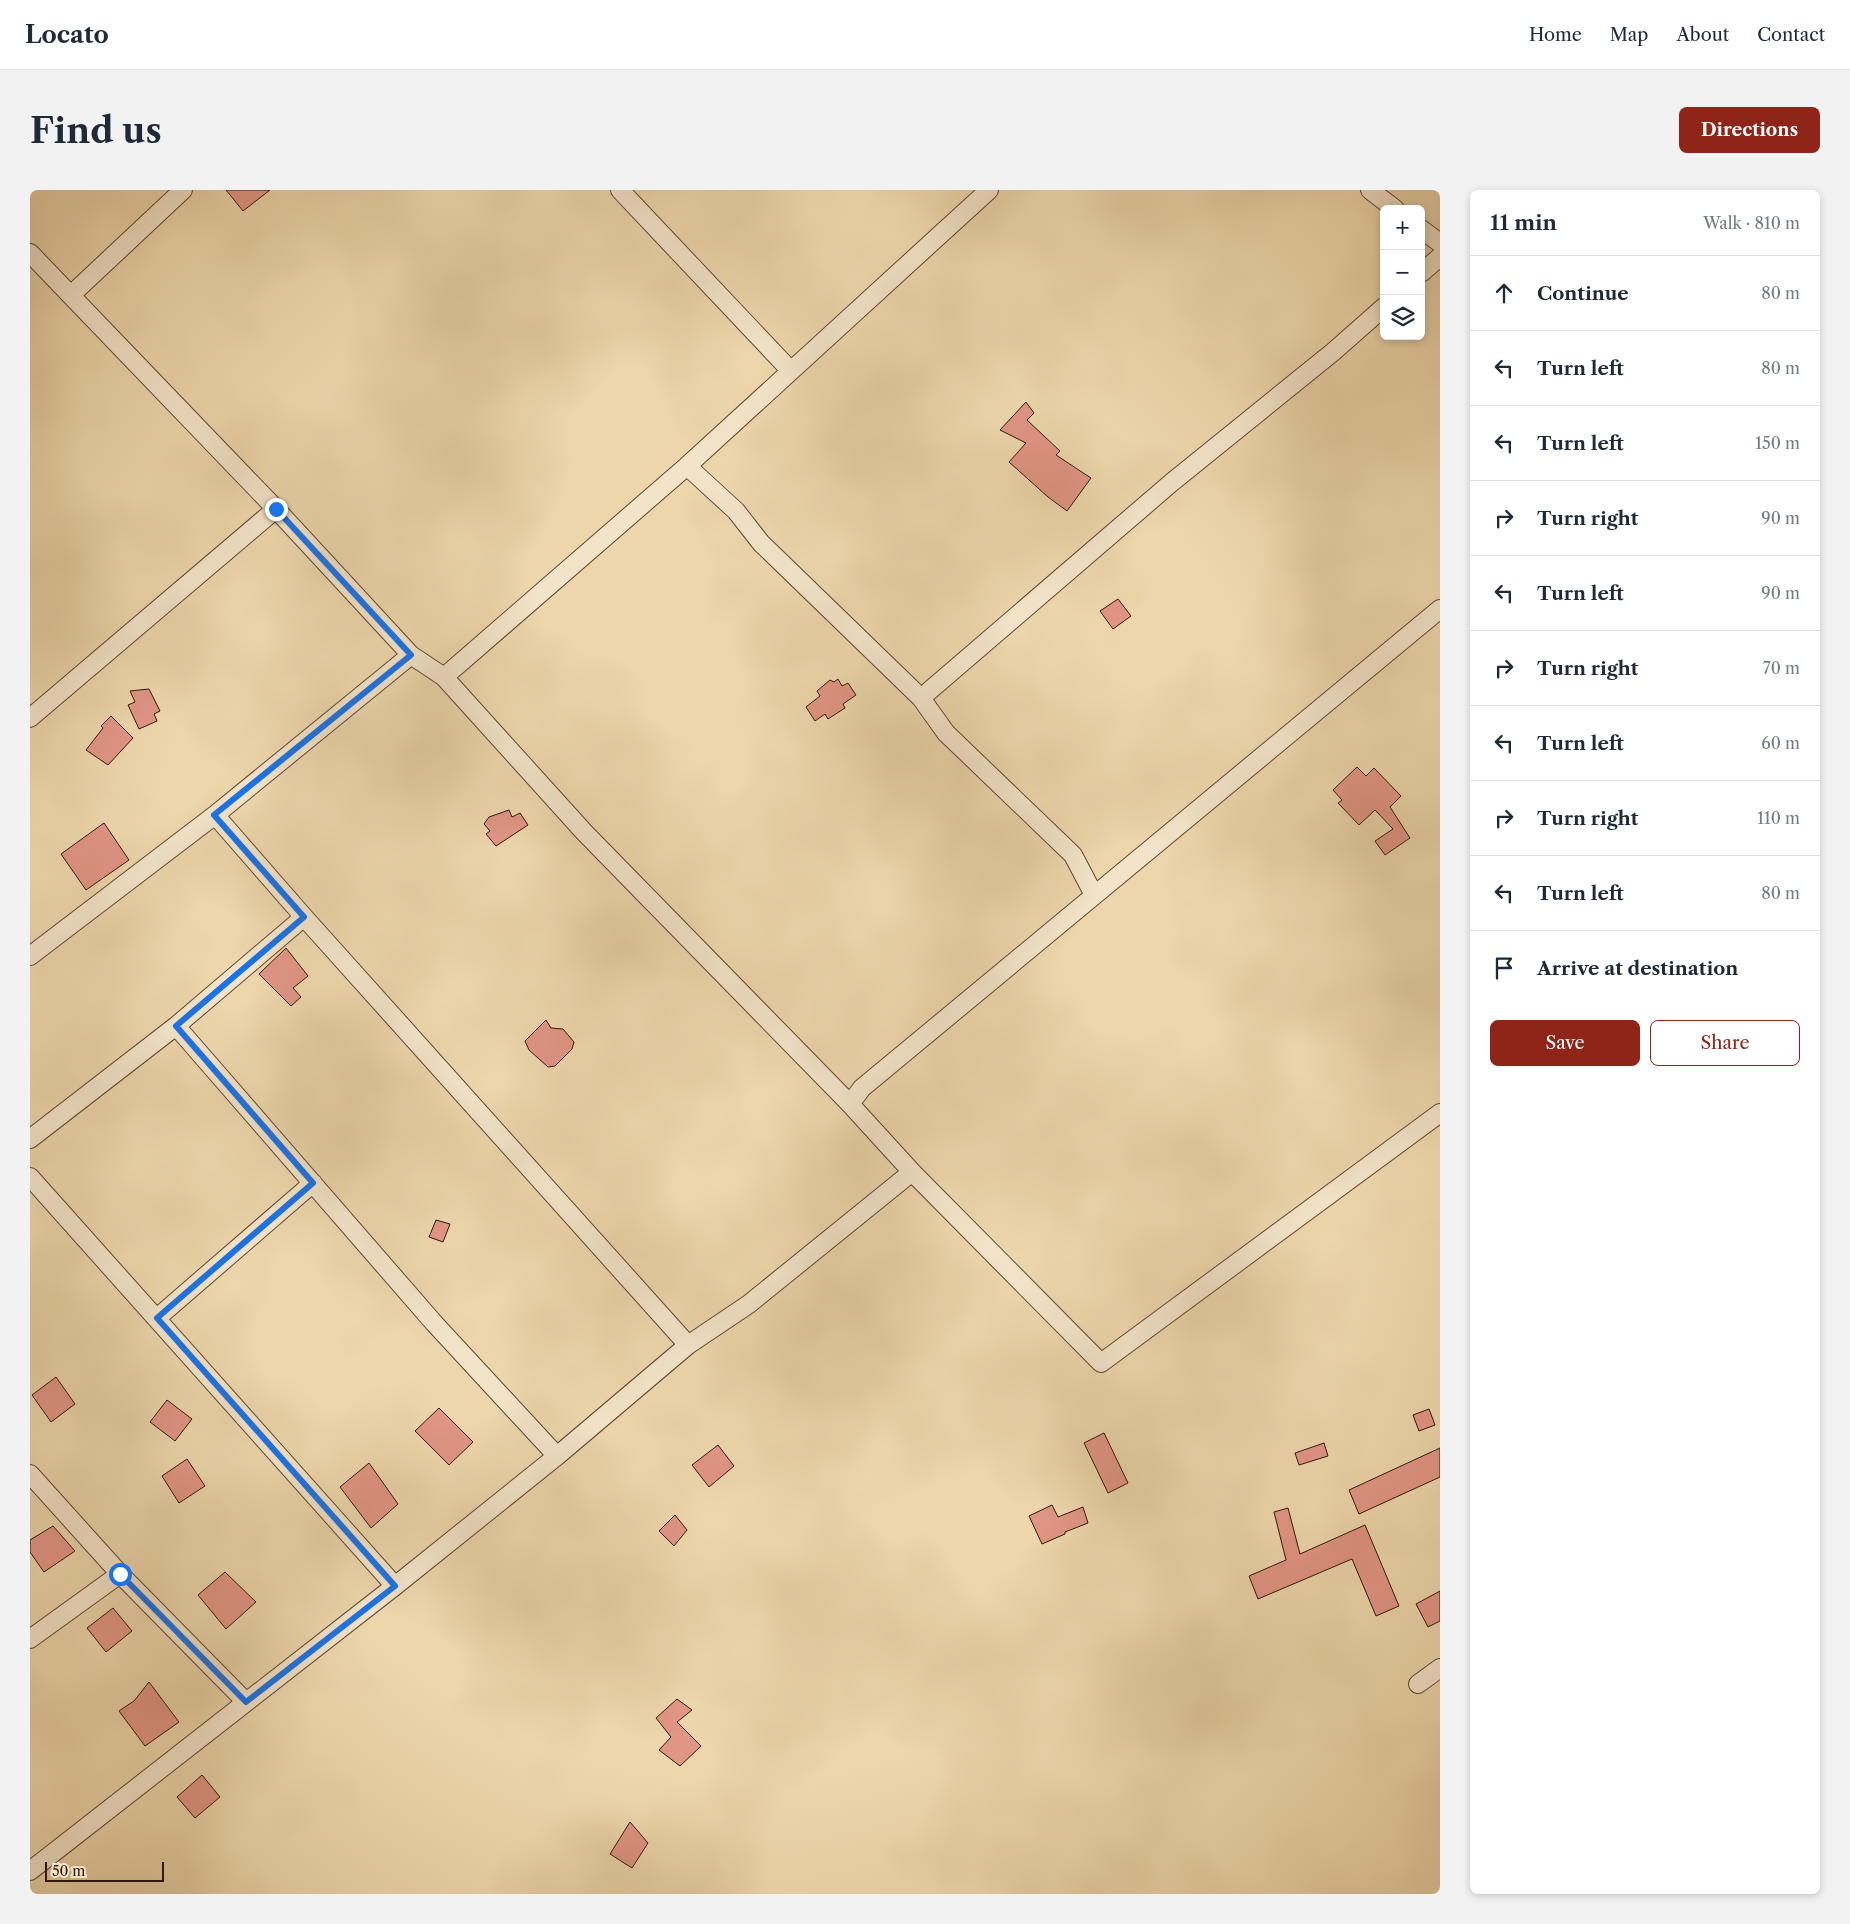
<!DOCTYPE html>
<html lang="en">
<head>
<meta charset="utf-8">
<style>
	:root { --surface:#fff; --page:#f2f2f3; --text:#1f2937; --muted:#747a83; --line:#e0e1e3; --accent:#8f2418 }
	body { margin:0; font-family:"Libre Caslon Text",serif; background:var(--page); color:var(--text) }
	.controls { position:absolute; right:15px; top:15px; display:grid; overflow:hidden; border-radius:8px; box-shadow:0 2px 8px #0003 }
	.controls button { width:45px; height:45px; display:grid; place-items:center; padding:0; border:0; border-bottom:1px solid var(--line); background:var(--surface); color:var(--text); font:25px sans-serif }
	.scale { position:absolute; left:15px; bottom:12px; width:119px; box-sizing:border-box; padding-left:5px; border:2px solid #311808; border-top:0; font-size:14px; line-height:18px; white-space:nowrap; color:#311808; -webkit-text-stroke:4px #f3e4c9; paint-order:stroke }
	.stop { position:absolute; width:15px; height:15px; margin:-11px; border:4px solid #1a73e8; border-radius:50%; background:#fff }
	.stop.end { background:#1a73e8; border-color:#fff; box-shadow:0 1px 5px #0008 }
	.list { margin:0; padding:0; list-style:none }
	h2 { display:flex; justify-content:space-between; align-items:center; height:65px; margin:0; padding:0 20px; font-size:21px }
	h2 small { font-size:16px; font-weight:400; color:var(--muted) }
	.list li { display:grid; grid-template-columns:32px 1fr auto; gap:15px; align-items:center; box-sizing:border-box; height:75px; padding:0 20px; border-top:1px solid var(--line) }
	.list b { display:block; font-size:19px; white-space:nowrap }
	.list em { font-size:16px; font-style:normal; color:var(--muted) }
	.actions { display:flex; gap:10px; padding:15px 20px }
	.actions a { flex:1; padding:11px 0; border:1px solid var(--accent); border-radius:8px; text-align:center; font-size:18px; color:var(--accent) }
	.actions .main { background:var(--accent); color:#fff }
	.icon { flex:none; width:28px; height:28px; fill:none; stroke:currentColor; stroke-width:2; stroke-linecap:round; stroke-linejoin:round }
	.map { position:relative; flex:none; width:1410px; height:1704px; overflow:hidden; border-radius:8px }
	header { display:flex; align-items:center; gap:30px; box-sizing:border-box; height:70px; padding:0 25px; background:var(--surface); border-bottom:1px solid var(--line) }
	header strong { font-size:24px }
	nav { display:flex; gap:28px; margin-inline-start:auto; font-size:18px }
	.intro { display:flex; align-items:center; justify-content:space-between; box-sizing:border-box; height:120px; padding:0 30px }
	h1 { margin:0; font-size:35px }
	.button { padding:12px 22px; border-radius:8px; background:var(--accent); color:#fff; font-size:18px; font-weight:700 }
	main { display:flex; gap:30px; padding:0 30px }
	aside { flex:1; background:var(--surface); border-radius:8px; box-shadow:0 2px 8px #0003 }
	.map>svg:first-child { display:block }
</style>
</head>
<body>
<header>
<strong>Locato</strong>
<nav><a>Home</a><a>Map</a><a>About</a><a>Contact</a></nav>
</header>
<div class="intro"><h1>Find us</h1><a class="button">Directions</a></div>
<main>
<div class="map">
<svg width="1410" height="1704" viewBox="0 0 1410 1704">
	<rect width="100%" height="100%" fill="#edd6ac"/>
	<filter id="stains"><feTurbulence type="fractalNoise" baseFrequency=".004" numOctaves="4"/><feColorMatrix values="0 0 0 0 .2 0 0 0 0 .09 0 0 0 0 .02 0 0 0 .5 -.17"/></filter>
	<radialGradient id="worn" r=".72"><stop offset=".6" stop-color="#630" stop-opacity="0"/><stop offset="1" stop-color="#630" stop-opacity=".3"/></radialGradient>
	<!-- building -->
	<path fill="#e19585" stroke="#311808" d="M196 0H240L213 21Z
		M996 212 1004 223 997 230 1030 261 1026 265 1061 288 1037 321 1018 307 979 272 996 253 970 240Z
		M1088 409 1101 426 1083 439 1070 421Z
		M808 489 812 496 818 493 826 505 813 514 815 518 798 529 795 524 785 531 776 517 790 506 787 501 800 490 804 492Z
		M119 499 130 521 124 524 127 531 109 539 98 515 105 512 100 501Z
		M81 526 103 548 78 575 56 560 73 538 71 536Z
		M1327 577 1336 586 1344 578 1371 606 1360 617 1380 648 1355 665 1345 651 1363 639 1345 620 1329 635 1308 613 1312 610 1303 600Z
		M479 620 482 627 490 623 498 635 466 656 456 644 460 641 454 634 459 627Z
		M74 633 99 670 56 700 31 664Z
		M256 758 278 786 263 798 271 807 261 816 229 784Z
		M516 830 521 838 533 839 544 852 542 859 525 876 518 877 499 860 495 851Z
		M406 1030 420 1034 413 1052 399 1047Z
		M26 1187 45 1214 21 1232 2 1205Z
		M137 1210 162 1229 145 1251 120 1232Z
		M409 1218 443 1252 419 1275 385 1241Z
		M1399 1219 1405 1235 1389 1241 1383 1225Z
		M1074 1243 1098 1293 1078 1303 1054 1253Z
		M1294 1253 1298 1266 1269 1275 1265 1263Z
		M688 1255 704 1276 679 1297 662 1275Z
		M1410 1258V1287L1329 1324 1319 1300Z
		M157 1269 175 1296 149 1313 132 1286Z
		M339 1273 368 1314 341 1338 310 1297Z
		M1022 1315 1028 1327 1053 1317 1058 1333 1035 1342V1344L1012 1354 999 1326Z
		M1258 1318 1270 1364 1335 1335 1369 1416 1346 1426 1322 1369 1228 1409 1219 1386 1256 1370 1244 1322Z
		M645 1325 657 1340 644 1356 629 1341Z
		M23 1336 45 1361 14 1382 0 1362V1350Z
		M195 1382 226 1412 196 1439 168 1405Z
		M1410 1401V1431L1398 1437 1386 1414Z
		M83 1418 102 1441 76 1462 57 1438Z
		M119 1492 149 1532 115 1556 89 1521 104 1511Z
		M647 1509 662 1520 647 1532 671 1556 650 1576 629 1560 641 1547 626 1528Z
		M172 1585 190 1607 165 1628 147 1607Z
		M600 1632 618 1653 602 1678 580 1664Z"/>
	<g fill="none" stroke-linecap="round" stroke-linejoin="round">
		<!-- street casing -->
		<g stroke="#604831" stroke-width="20">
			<path id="street" d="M590 0 760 180
				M1340 0 1365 19
				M1391 39 1410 53
				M0 63 246 319 381 465 414 487 554 642 820 914 882 982 1071 1173 1410 923
				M1391 83 1410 67
				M41 105 153 0
				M657 276 706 321 731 353 891 508 916 543 1043 665 1064 705
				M414 487 657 276 959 0
				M891 508 1141 293 1303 162 1354 117
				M0 528 246 319
				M185 625 274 727 658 1155
				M0 766 185 625 381 465
				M146 836 274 727
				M820 914 832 898 1410 419
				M0 949 146 836 404 1133 527 1266
				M0 987 365 1396
				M127 1128 283 993
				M0 1284 90 1384 216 1512
				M0 1449 90 1384
				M1388 1494 1410 1478
				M0 1681 365 1396 527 1266 658 1155 719 1114 882 982"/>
		</g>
		<!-- street -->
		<use href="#street" stroke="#f3e4c9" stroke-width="18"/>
	</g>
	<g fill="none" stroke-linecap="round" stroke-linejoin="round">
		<!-- route -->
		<path stroke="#1a73e8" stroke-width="6" d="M90 1384 216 1512 365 1396 127 1128 283 993 146 836 274 727 184 625 381 465 246 319"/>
	</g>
	<rect width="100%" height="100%" filter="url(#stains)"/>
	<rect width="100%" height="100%" fill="url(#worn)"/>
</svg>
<div class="controls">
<button>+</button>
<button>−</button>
<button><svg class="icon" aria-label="layers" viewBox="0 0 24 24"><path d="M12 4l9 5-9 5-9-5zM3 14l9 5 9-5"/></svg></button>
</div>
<div class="scale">50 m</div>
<div class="stop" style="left:90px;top:1384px"></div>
<div class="stop end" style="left:246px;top:319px"></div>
</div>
<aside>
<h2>11 min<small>Walk · 810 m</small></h2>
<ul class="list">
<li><svg class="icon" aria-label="ahead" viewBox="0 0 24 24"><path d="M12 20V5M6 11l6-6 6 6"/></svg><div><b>Continue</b></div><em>80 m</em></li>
<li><svg class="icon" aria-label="left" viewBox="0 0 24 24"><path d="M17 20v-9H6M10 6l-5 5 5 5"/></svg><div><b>Turn left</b></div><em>80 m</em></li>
<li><svg class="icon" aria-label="left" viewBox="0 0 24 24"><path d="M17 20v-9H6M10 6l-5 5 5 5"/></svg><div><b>Turn left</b></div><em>150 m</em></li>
<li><svg class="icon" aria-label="right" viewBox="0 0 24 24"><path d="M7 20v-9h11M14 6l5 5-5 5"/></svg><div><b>Turn right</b></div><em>90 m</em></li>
<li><svg class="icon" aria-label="left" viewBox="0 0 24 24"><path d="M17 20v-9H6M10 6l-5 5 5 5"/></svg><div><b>Turn left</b></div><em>90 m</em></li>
<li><svg class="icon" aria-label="right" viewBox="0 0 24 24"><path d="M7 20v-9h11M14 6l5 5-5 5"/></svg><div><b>Turn right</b></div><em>70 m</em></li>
<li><svg class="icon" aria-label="left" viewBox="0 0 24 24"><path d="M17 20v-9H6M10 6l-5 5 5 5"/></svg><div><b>Turn left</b></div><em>60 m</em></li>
<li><svg class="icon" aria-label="right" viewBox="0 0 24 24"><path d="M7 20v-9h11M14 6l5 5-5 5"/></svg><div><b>Turn right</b></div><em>110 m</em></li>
<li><svg class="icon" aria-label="left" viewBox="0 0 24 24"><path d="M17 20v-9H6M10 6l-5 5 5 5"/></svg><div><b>Turn left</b></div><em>80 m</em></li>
<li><svg class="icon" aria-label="arrive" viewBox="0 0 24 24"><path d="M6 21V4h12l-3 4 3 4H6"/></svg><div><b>Arrive at destination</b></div></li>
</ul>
<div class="actions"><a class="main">Save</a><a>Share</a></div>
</aside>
</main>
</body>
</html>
